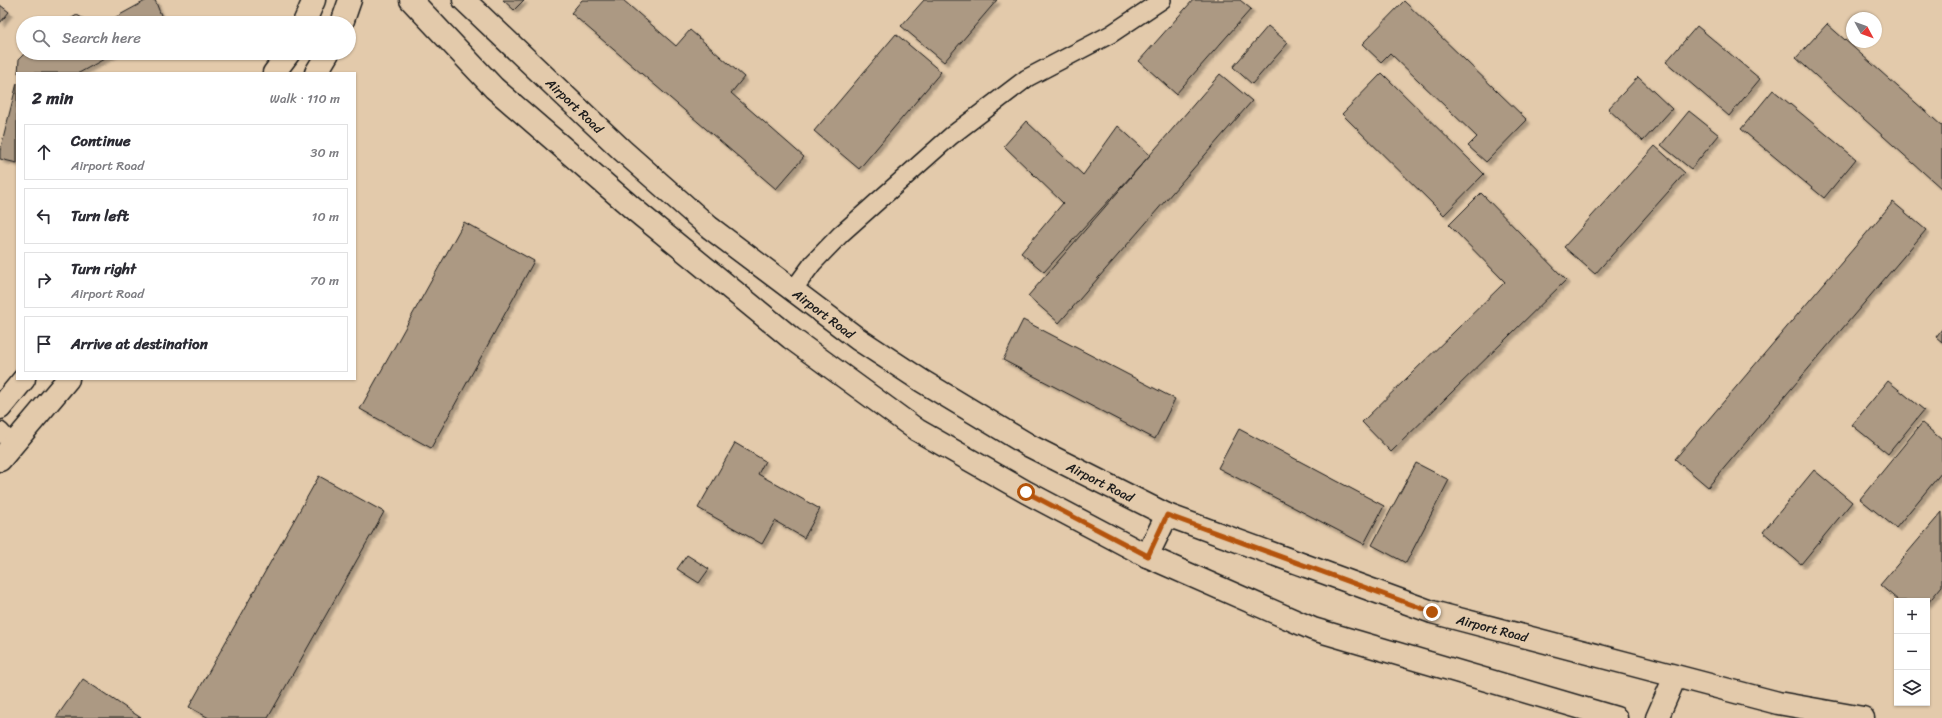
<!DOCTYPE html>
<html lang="en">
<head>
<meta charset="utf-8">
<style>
	:root { --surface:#fff; --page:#f7f7f7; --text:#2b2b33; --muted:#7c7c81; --line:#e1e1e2 }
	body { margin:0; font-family:Sriracha,sans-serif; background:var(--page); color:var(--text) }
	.controls { position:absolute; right:12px; bottom:12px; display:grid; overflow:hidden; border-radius:0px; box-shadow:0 1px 3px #0004 }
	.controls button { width:36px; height:36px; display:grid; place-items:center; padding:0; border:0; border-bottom:1px solid var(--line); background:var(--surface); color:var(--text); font:20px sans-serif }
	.compass { position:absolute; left:1846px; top:12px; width:36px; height:36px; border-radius:50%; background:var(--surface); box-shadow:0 1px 3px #0004; rotate:131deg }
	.stop { position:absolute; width:12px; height:12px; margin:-9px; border:3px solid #b45309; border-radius:50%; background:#fff }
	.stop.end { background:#b45309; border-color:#fff; box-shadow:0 1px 4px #0008 }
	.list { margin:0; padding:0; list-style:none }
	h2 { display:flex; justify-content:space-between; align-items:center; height:52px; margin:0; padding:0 16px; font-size:17px }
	h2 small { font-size:13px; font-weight:400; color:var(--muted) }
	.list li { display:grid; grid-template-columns:26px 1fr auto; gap:12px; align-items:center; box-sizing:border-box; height:56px; margin:0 8px 8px; padding:0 8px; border:1px solid var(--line); border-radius:0px }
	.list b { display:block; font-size:15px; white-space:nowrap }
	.list p { margin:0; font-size:13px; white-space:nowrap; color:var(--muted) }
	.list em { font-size:13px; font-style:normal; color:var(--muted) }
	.icon { flex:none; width:22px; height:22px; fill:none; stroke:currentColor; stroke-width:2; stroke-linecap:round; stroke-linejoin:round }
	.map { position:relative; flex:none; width:1942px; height:718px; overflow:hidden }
	.search { position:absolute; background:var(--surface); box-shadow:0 1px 3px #0004; left:16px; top:16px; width:340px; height:44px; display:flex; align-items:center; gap:10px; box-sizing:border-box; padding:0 14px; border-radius:22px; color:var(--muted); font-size:15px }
	.panel { position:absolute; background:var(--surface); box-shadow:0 1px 3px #0004; left:16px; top:72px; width:340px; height:308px; border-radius:0px }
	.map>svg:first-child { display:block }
</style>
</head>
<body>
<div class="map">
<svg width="1942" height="718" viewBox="0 0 1942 718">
	<defs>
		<filter id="shadow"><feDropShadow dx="3.5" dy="3.5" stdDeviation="1" flood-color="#0004"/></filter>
	</defs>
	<rect width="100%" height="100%" fill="#e3caab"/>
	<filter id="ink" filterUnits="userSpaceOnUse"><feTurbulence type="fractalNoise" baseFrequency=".025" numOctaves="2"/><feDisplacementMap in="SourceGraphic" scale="8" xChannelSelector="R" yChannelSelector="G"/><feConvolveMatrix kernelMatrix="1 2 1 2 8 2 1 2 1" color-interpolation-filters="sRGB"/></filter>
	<g filter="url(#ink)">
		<!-- building -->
		<path fill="#ac9983" stroke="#1c1c1c" filter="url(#shadow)" d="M147 0H155L164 23H105Z
			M503 0H524L514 10Z
			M582 0H623L676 46 690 30 744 77 731 93 804 157 776 189 571 13Z
			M924 0H997L944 62 901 26Z
			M1193 0H1240L1251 9 1176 94 1139 61Z
			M1404 1 1527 120 1486 162 1468 146 1477 137 1390 53 1381 62 1362 44Z
			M0 5 9 12 0 23Z
			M77 15 91 23H63Z
			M1827 24 1942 126V189L1796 58Z
			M1268 26 1288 43 1252 84 1233 67Z
			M1697 26 1760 79 1729 116 1666 62Z
			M896 34 941 72 859 169 814 131Z
			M25 53H115L79 73H18L19 59Z
			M1382 73 1484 174 1444 215 1342 114Z
			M1220 74 1252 101 1059 323 1028 296Z
			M1638 77 1672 109 1643 141 1608 109Z
			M17 83V163L0 159V151Z
			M1773 90 1856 159 1824 198 1741 129Z
			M1689 111 1719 135 1691 169 1661 145Z
			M1026 121 1083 175 1118 126 1150 155 1044 272 1021 253 1063 203 1004 146Z
			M1655 146 1685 173 1595 274 1564 247Z
			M1481 193 1566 280 1391 452 1362 422 1505 282 1449 225Z
			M1893 202 1926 230 1708 487 1675 459Z
			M464 222 534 261 431 448 360 409Z
			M1023 320 1175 399 1155 439 1003 360Z
			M1942 329V342L1936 337Z
			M1888 381 1924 410 1888 454 1852 425Z
			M1922 423 1942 440V472L1896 528 1860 499Z
			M1239 429 1384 506 1364 544 1218 468Z
			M735 443 765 461 758 474 820 509 804 538 775 521 762 544 698 508Z
			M1416 463 1449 480 1406 563 1372 545Z
			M1814 470 1852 502 1801 564 1763 532Z
			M319 476 384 512 268 718H209L189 707Z
			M1942 512V586L1927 604V601H1899L1880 585Z
			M687 555 709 569 699 583 677 569Z
			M83 679 141 718H56Z"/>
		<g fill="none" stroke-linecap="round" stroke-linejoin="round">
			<!-- lane casing -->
			<g stroke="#1c1c1c" stroke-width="20">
				<path id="lane" d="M793 290 813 263 841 234 951 136 1027 78 1111 34 1162 0
					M0 431 13 445"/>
			</g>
			<!-- street casing -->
			<g stroke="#1c1c1c" stroke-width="25">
				<path id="street" d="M1657 718 1675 677"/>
			</g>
			<!-- secondary casing -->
			<g stroke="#1c1c1c" stroke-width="25">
				<g id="secondary">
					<path d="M411 0 494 88 636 211 791 338 917 430 1026 492 1147 556 1313 629 1616 718"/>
					<path id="s1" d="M464 0 622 150 709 227 858 339 922 381 1030 446 1167 515 1432 612 1778 703 1863 718"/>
					<path d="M304 23 314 0"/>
					<path d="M342 23 350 0"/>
					<path d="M274 73 289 53"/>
					<path d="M316 73 328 53"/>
					<path d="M0 408 24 379"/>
					<path d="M0 460 68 379"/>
					<path d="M1147 556 1167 515"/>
				</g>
			</g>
			<!-- lane -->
			<use href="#lane" stroke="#e3caab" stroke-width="17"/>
			<!-- street -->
			<use href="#street" stroke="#e3caab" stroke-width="22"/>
			<!-- secondary -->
			<use href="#secondary" stroke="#e3caab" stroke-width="22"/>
		</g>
	</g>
	<g fill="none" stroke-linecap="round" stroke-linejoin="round" filter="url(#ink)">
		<!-- route -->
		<path stroke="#b45309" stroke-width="5" d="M1026 492 1148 556 1167 515 1432 612"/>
	</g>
	<g text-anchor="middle" stroke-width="4" stroke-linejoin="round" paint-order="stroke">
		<!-- street labels -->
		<g font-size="13" fill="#1c1c1c" stroke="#e3caab">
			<text dy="5" stroke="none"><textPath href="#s1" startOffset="153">Airport Road</textPath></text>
			<text dy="5" stroke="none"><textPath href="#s1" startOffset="478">Airport Road</textPath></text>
			<text dy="5" stroke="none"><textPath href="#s1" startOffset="802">Airport Road</textPath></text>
			<text dy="5" stroke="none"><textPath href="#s1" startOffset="1221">Airport Road</textPath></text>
		</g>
	</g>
</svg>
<div class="controls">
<button>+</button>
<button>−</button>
<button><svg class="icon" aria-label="layers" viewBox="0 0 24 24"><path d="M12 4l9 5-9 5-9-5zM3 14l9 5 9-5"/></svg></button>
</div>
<svg class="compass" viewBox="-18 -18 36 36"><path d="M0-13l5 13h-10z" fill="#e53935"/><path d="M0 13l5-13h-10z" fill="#7c7c81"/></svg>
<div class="stop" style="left:1026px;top:492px"></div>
<div class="stop end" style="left:1432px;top:612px"></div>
<div class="search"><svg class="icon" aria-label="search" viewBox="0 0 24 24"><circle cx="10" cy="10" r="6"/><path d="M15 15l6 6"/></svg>Search here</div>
<section class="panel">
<h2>2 min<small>Walk · 110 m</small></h2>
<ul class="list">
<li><svg class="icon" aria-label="ahead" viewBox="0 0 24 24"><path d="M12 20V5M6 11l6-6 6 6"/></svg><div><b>Continue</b><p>Airport Road</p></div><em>30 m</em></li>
<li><svg class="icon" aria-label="left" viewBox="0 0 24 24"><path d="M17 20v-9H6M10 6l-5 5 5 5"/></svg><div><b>Turn left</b></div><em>10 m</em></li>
<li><svg class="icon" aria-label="right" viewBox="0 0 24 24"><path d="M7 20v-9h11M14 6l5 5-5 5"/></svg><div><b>Turn right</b><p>Airport Road</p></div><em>70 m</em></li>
<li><svg class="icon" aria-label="arrive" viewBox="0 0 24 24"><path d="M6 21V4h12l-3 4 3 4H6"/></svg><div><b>Arrive at destination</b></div></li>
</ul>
</section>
</div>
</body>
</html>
